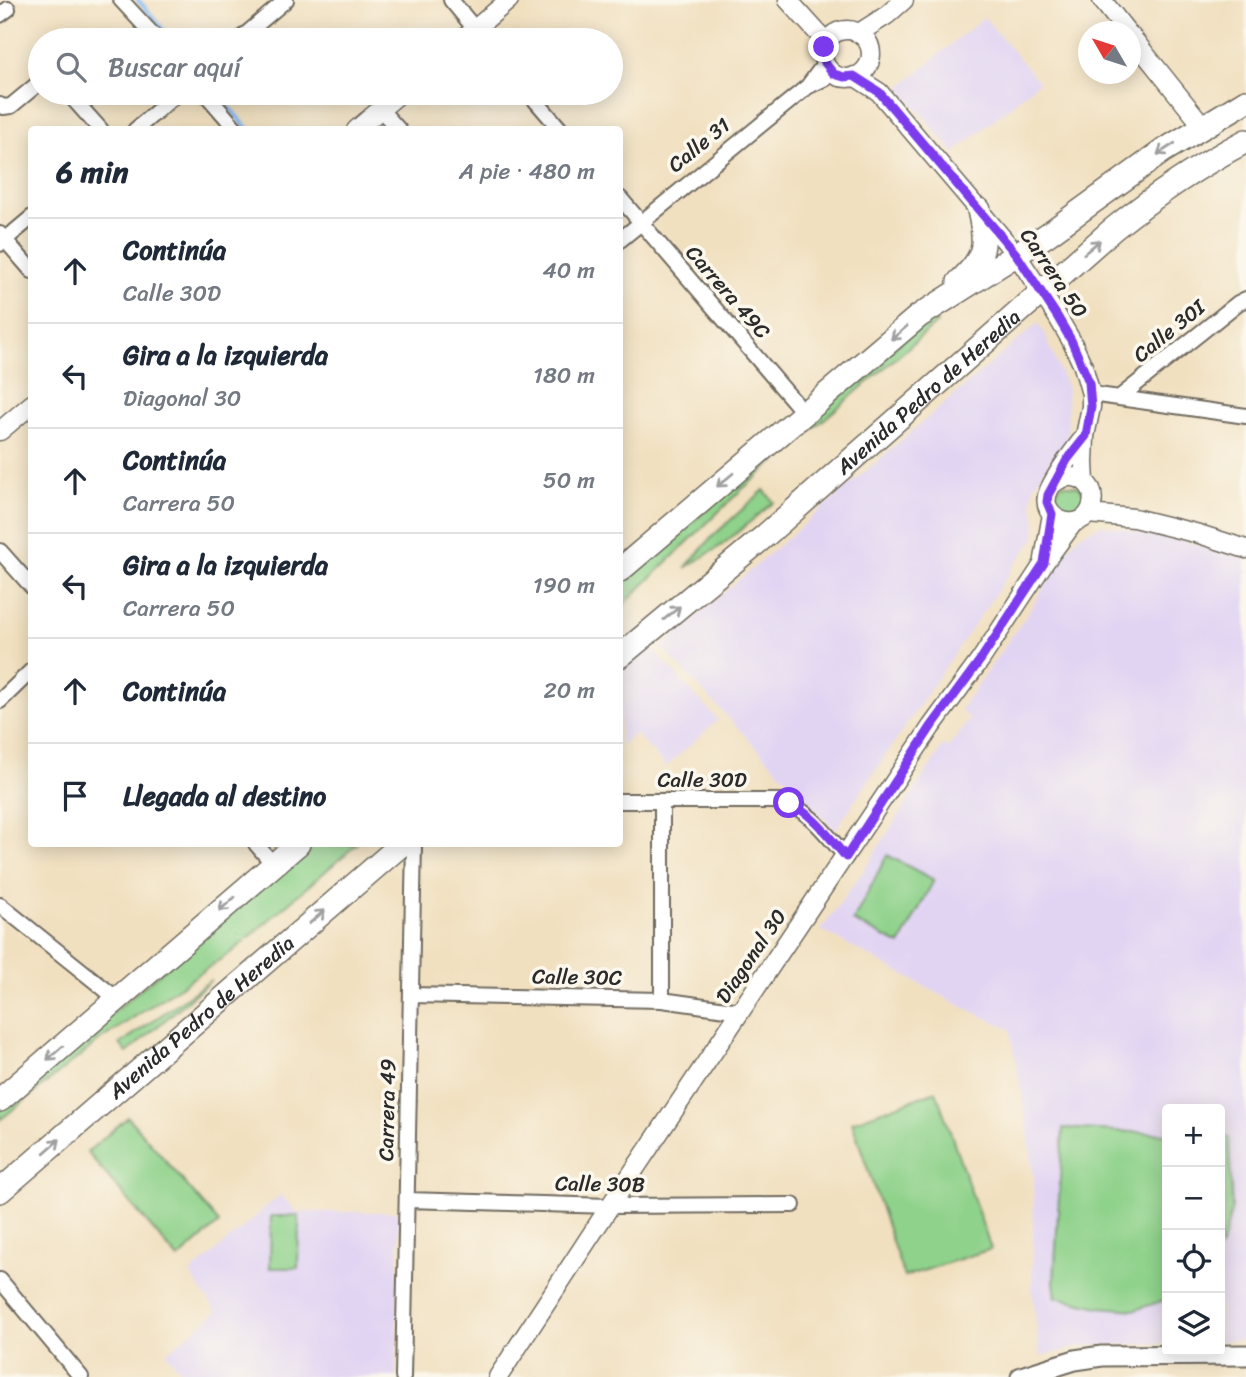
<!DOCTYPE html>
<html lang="es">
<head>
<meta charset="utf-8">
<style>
	:root { --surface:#fff; --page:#f6f6f7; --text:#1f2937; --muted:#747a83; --line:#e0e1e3 }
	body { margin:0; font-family:Sriracha,sans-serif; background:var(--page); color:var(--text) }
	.controls { position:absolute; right:21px; bottom:21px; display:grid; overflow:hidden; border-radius:7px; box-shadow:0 4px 18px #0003 }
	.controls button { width:63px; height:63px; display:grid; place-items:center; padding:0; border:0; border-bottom:2px solid var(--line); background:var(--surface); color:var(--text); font:35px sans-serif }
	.compass { position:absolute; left:1078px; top:21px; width:63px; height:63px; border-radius:50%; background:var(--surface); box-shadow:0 4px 18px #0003; rotate:309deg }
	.stop { position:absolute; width:21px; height:21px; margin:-16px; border:5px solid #7c3aed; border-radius:50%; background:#fff }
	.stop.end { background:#7c3aed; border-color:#fff; box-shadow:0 2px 7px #0008 }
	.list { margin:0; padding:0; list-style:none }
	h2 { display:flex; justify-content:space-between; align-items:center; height:91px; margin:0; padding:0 28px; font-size:30px }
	h2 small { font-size:23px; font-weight:400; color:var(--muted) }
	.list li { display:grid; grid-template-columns:46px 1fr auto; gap:21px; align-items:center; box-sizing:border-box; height:105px; padding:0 28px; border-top:2px solid var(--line) }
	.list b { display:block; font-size:26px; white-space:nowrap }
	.list p { margin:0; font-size:23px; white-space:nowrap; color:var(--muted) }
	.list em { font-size:23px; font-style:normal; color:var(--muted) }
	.icon { flex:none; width:38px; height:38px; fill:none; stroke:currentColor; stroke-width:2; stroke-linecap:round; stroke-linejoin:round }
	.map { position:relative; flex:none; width:1246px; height:1377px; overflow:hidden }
	.search { position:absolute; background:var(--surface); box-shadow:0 4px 18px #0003; left:28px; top:28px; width:595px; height:77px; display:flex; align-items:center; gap:18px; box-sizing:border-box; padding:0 24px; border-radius:38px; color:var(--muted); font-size:26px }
	.panel { position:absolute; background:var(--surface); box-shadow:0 4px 18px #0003; left:28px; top:126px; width:595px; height:721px; border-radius:7px }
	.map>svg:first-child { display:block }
</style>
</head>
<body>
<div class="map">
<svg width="1246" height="1377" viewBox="0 0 1246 1377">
	<rect width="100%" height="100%" fill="#fbf7ec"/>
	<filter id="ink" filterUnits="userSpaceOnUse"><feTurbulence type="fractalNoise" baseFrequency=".0143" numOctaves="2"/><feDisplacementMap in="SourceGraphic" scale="14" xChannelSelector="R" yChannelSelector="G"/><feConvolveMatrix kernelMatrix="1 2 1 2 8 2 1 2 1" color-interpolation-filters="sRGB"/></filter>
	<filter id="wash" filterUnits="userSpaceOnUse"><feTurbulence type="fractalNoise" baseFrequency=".00686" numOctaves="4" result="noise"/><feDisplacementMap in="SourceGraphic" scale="28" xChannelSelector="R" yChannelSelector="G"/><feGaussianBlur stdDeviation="1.57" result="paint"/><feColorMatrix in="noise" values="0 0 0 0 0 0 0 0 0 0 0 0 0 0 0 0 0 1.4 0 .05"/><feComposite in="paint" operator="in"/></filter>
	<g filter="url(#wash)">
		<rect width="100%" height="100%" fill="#f1e0c0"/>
		<!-- built -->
		<path fill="#e1d4f3" d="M984 17 1039 82 954 153 899 88Z
			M1038 323 1046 336 1049 346 1054 356 1067 389 1068 427 1067 440 1034 485 1032 502 1036 523 1035 539 1020 557 835 830 661 647Z
			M1102 525 1179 540 1246 558V1340L1220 1341V1109H1167V1343L1081 1346 1040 1356 1032 1288 1034 1180 1027 1123 1010 1029 961 1006 821 930 866 867 939 752 943 745 949 747 970 719 960 710 1024 619 1069 547 1080 535Z
			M649 645 718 720 666 767 635 733 620 746V671Z
			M280 1195 297 1212H399L396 1377H186L166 1353 217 1312 190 1274Z"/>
		<!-- green -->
		<path fill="#8fd28b" stroke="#5d7e5b" stroke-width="2" d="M931 316 937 323 740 491 620 608V584Z
			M1062 484 1078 486C1089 499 1087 506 1072 516L1057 512 1052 497Z
			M764 490 774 502 722 545 685 568 714 535Z
			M311 844H357L233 951 100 1040 0 1120V1109Z
			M887 855 934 880 900 945 853 921Z
			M211 980 127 1053 120 1044Z
			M936 1091 991 1249 904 1277 852 1122Z
			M128 1117 219 1223 178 1259 87 1152Z
			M1063 1128 1167 1134V1298L1165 1300 1135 1310 1099 1307 1056 1297 1054 1282Z
			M1220 1137 1229 1138 1232 1208 1222 1245 1220 1248Z
			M271 1216H299L298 1268H270Z"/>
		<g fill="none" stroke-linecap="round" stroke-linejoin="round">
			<!-- stream -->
			<path stroke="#84bcf4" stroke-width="4.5" d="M138 0 172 40
				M216 93 249 130"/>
		</g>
	</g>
	<g filter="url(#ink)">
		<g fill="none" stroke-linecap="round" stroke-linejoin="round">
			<!-- minor casing -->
			<g stroke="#706a5f" stroke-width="18">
				<path id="minor" d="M121 0 158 40
					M451 0 484 40
					M0 15 8 9
					M239 40 286 0
					M808 86 825 63
					M68 93 101 130
					M205 93 237 130
					M529 93 561 130
					M0 105 3 107 11 106 40 82
					M380 109 399 130
					M135 130 178 93
					M620 198 804 413
					M0 234 32 271
					M620 240 807 87 834 74
					M0 244 32 217
					M1091 394 1246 416
					M1120 397 1238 303 1246 299
					M0 551 32 587
					M0 701 32 670
					M620 801H779C808 807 827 835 846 857
					M662 801V1000
					M256 844 273 864
					M0 905 117 999
					M411 995 662 1000 740 1011
					M407 1200 610 1206 793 1205
					M0 1280 81 1377
					M403 1377 414 844"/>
			</g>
			<!-- tertiary casing -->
			<g stroke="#706a5f" stroke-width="21">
				<path id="tertiary" d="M788 0 826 42
					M1102 0 1127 32
					M823 54a24 24 0 1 1 48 0a24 24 0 1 1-48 0Z
					M859 33 887 15 904 0
					M1130 35 1203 126
					M462 40 509 0
					M854 76 879 92 1016 254 1057 316 1071 340 1083 366 1091 394V407L1085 436 1084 463 1085 482
					M356 130 400 93
					M0 431 32 404
					M1053 484C1065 474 1082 474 1091 489 1093 494 1093 500 1092 505 1084 537 1035 520 1049 490 1058 471 1072 453 1085 436
					M1088 514 1134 518 1199 534 1246 549
					M1044 559 1052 514
					M498 1377 610 1206 931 727 981 659 1044 563 1074 522"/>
			</g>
			<!-- secondary casing -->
			<g stroke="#706a5f" stroke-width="23">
				<path id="secondary" d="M1021 1377 1075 1360 1102 1356 1246 1355"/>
			</g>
			<!-- trunk casing -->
			<g stroke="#706a5f" stroke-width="26">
				<g id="trunk">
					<path d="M959 282C986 257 987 245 979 210"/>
					<path d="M620 570 919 316 1047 235 1163 151 1246 101"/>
					<path id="s1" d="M620 656 766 535 1112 230C1154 196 1198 166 1246 141"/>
					<path d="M0 1100 298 844"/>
					<path id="s2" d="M0 1191 402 844"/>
				</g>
			</g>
			<!-- minor -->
			<use href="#minor" stroke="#fff" stroke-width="14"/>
			<!-- tertiary -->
			<use href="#tertiary" stroke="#fff" stroke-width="18"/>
			<!-- secondary -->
			<use href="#secondary" stroke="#fff" stroke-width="19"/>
			<!-- trunk -->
			<use href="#trunk" stroke="#fff" stroke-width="23"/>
		</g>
		<!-- one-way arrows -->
		<defs><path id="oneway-shaft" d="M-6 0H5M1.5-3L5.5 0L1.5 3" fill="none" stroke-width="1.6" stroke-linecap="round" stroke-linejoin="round" transform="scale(1.75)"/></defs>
		<g stroke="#a0a0a0">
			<use href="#oneway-shaft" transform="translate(1166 149) rotate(147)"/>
			<use href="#oneway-shaft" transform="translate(1092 247) rotate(-40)"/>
			<use href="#oneway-shaft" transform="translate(899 333) rotate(140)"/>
			<use href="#oneway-shaft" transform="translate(725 480) rotate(140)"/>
			<use href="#oneway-shaft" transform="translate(672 613) rotate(-39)"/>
			<use href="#oneway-shaft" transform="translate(227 904) rotate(139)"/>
			<use href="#oneway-shaft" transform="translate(317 917) rotate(-41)"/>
			<use href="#oneway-shaft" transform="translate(55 1053) rotate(139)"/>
			<use href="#oneway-shaft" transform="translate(52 1146) rotate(-41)"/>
		</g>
	</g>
	<g fill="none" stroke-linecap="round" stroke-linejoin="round" filter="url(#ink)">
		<!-- route -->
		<path stroke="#7c3aed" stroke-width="9" d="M789 803C813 814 829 837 846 857L931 727 981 659 1044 563 1052 514 1047 502 1048 495 1067 460 1086 436 1091 407 1089 382 1071 340 1057 316 1016 254 879 92 854 76 844 77 834 74 825 63 823 52 824 47"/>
	</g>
	<g text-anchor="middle" stroke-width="7" stroke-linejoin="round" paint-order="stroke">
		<!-- street labels -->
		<g font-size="21" fill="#2b2b2b" stroke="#fbf7ec">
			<text transform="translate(699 145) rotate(-39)" y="7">Calle 31</text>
			<text transform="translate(1054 273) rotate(56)" y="7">Carrera 50</text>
			<text transform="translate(728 292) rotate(49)" y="7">Carrera 49C</text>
			<text transform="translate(1169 331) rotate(-39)" y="7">Calle 30I</text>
			<text dy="7" stroke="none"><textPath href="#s1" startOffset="406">Avenida Pedro de Heredia</textPath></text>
			<text x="702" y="787">Calle 30D</text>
			<text transform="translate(751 956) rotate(-56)" y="7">Diagonal 30</text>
			<text transform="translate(577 977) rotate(1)" y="7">Calle 30C</text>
			<text dy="7" stroke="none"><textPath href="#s2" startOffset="266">Avenida Pedro de Heredia</textPath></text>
			<text transform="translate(387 1110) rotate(-89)" y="7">Carrera 49</text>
			<text transform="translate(600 1184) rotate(1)" y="7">Calle 30B</text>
		</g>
	</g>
</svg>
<div class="controls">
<button>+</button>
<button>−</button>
<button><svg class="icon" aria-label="locate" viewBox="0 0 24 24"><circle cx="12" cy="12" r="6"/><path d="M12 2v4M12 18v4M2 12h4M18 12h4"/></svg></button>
<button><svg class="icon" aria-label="layers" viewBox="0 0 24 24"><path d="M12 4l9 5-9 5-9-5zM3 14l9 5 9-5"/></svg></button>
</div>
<svg class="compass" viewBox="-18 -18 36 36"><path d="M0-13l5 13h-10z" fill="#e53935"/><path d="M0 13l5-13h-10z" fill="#747a83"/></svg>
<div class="stop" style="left:789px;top:803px"></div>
<div class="stop end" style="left:824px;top:47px"></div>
<div class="search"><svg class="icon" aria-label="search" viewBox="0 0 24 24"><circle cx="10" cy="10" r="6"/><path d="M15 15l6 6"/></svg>Buscar aquí</div>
<section class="panel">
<h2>6 min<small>A pie · 480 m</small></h2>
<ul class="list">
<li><svg class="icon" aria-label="ahead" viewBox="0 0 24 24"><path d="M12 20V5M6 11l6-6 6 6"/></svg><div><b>Continúa</b><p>Calle 30D</p></div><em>40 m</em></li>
<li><svg class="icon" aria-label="left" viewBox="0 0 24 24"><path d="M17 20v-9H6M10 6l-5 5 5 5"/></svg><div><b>Gira a la izquierda</b><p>Diagonal 30</p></div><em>180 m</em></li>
<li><svg class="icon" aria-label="ahead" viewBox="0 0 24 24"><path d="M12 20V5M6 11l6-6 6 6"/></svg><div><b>Continúa</b><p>Carrera 50</p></div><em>50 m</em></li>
<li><svg class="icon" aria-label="left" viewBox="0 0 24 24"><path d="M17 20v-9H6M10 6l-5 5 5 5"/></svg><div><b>Gira a la izquierda</b><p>Carrera 50</p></div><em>190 m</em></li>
<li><svg class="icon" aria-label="ahead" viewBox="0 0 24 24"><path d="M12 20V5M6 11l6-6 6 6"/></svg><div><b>Continúa</b></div><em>20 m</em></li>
<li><svg class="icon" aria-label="arrive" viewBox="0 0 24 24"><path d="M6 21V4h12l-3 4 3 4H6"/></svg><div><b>Llegada al destino</b></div></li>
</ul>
</section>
</div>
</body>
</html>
